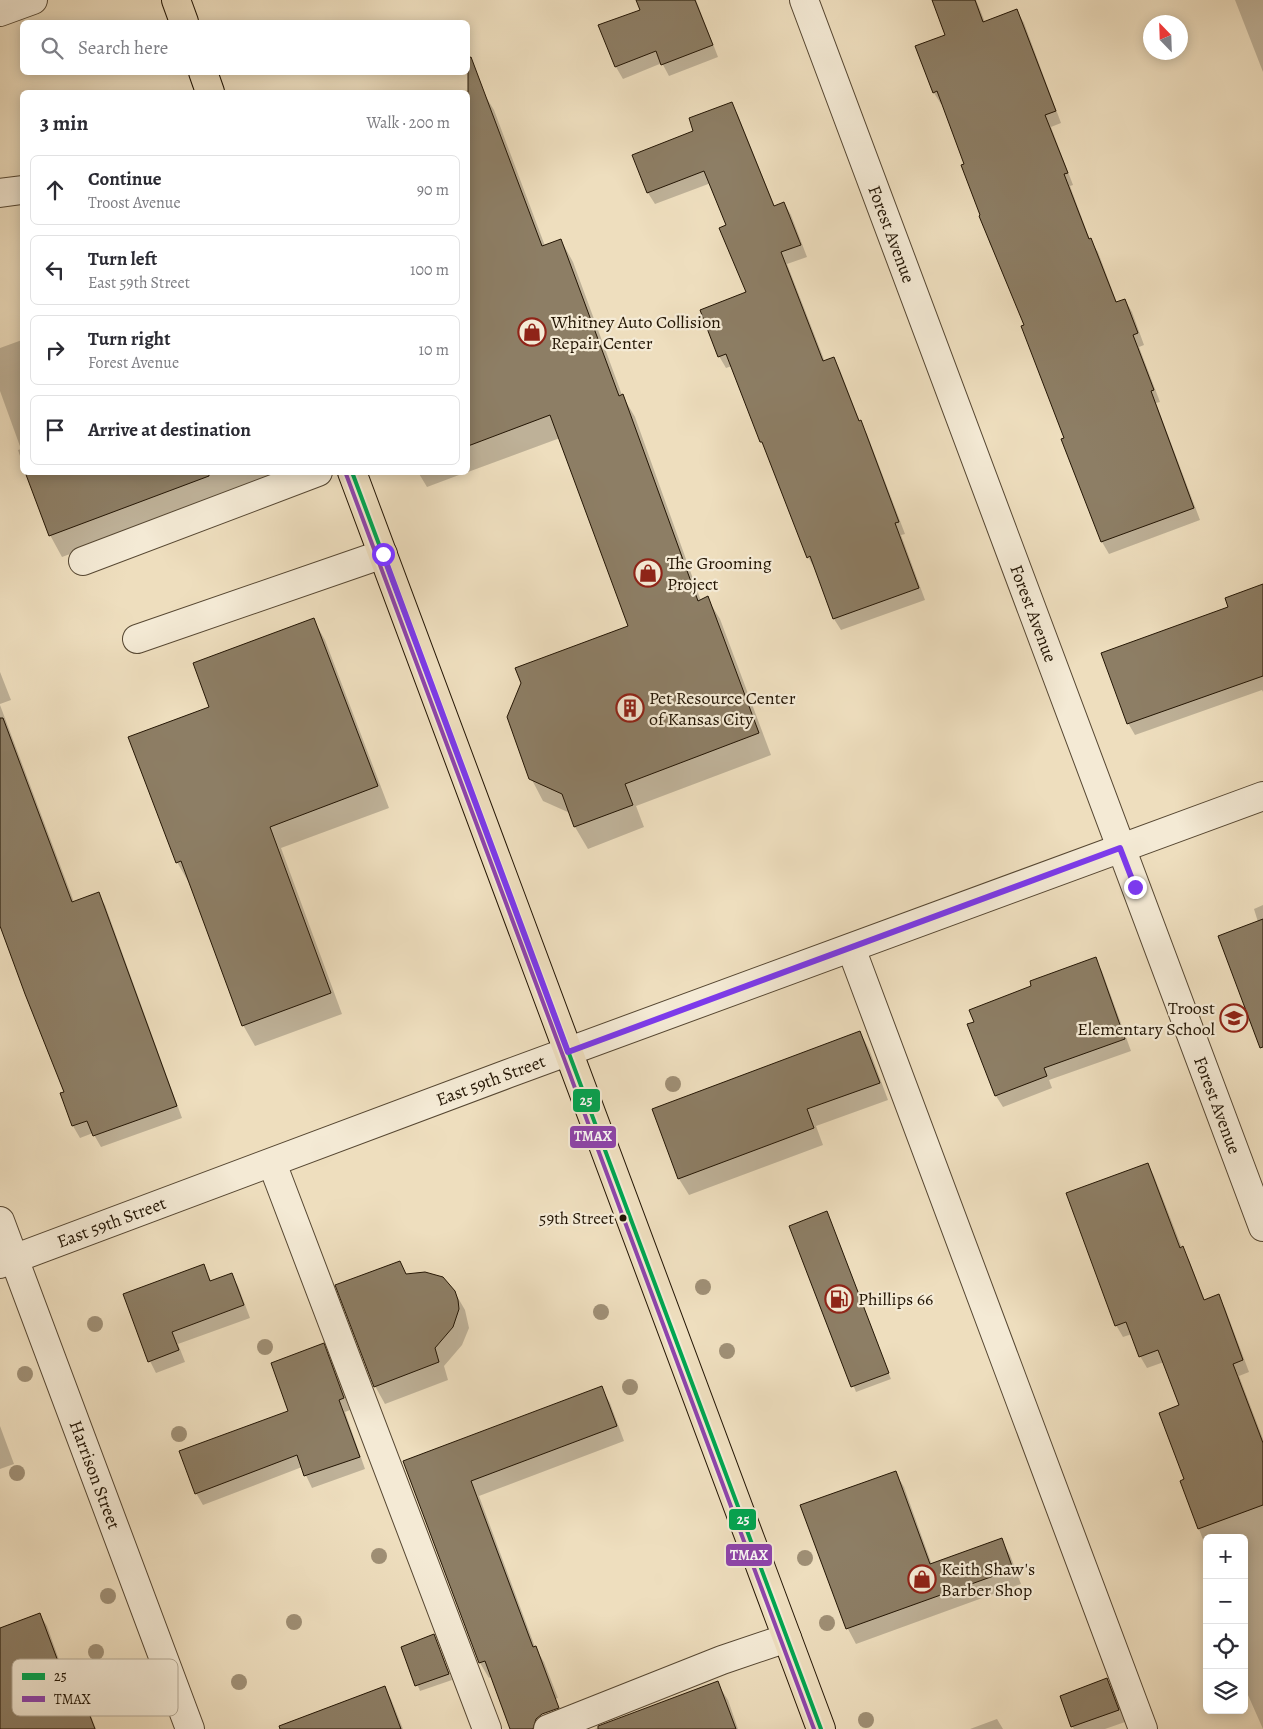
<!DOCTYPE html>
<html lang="en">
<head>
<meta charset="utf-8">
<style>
	:root { --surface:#fff; --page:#f2f2f3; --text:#2b2b33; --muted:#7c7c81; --line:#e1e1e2 }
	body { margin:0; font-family:Alegreya,serif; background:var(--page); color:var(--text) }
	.controls { position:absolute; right:15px; bottom:15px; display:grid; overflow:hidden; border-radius:8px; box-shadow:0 2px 12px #0003 }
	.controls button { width:45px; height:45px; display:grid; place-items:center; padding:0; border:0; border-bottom:1px solid var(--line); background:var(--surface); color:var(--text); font:25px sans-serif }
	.compass { position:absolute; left:1143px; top:15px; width:45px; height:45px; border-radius:50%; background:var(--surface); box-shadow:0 2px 12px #0003; rotate:337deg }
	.stop { position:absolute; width:15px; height:15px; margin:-11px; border:4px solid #7c3aed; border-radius:50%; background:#fff }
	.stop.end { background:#7c3aed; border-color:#fff; box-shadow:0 1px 5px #0008 }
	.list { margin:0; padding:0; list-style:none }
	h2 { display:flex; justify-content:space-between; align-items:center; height:65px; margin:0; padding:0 20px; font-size:21px }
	h2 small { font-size:16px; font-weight:400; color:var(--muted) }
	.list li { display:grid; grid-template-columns:32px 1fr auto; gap:15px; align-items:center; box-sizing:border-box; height:70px; margin:0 10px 10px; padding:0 10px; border:1px solid var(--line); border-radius:8px }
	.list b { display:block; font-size:19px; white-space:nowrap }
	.list p { margin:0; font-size:16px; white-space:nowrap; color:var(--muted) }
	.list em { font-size:16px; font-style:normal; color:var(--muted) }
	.icon { flex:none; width:28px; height:28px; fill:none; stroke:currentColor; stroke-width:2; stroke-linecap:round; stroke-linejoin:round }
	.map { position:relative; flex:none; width:1263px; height:1729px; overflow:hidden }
	.search { position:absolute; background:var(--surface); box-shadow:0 2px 12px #0003; left:20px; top:20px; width:450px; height:55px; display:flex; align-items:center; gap:12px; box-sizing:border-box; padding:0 18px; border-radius:8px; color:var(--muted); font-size:19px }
	.panel { position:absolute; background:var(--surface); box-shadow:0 2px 12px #0003; left:20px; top:90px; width:450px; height:385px; border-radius:8px }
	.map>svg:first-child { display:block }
</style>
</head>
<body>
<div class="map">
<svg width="1263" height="1729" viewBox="0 0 1263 1729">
	<rect width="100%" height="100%" fill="#eedebe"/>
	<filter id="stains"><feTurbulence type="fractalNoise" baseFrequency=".004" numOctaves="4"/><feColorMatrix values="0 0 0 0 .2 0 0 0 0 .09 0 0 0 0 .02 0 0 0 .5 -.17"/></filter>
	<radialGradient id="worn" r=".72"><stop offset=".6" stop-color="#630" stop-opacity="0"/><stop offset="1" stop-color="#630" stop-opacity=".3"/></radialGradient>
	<!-- shadow -->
	<path fill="#0003" d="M638 0H696L718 57 669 76 662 63 623 79 616 67 600 26 642 10Z
		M940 0H976L985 22 1017 11 1024 23 1061 123 1051 127 1073 185 1070 186 1090 240 1098 252 1117 303 1125 300 1132 312 1144 345 1139 347 1160 402 1156 403 1200 520 1109 554 1102 542 1063 440 1065 439 1025 326 997 256 990 244 963 165 965 164 943 103 941 104 934 93 947 36Z
		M1235 0H1263V72Z
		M481 89 494 110 545 246 561 240 573 262 622 395 635 417 701 601 707 598 720 619 771 755 636 806 644 827 588 849 575 827 570 813 543 801 531 778 630 627 560 438 468 472V94Z
		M731 103 738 115 775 207 784 203 791 215 807 257 787 264 825 362 834 358 840 370 860 422 867 434 905 534 901 535 925 600 841 630 834 619 815 569 808 557 732 366 726 368 719 356 747 293 728 226 711 183 655 204 648 193 634 156 695 132Z
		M22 340V462L18 450 21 449 0 391V348Z
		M27 472H271L273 478 62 557 50 535Z
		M418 472H467L427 487Z
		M1263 585V692L1262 690 1135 735 1128 723 1230 607Z
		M313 619 325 640 389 808 281 848 342 1014 255 1046 243 1025 189 883 177 862 210 707Z
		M0 672 11 700 0 704Z
		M0 705 74 902 98 894 105 905 182 1118 101 1147 93 1133 80 1138 73 1126 62 1094 66 1093 0 918Z
		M1263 905V1043L1258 922 1254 909Z
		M1095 959 1102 971 1131 1051 1049 1080 1052 1088 1003 1107 996 1096 1033 986Z
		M860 1032 869 1049 888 1100 816 1126 823 1145 689 1195 679 1179Z
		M1148 1164 1154 1176 1182 1248 1189 1260 1205 1301 1218 1296 1225 1308 1249 1372 1239 1376 1263 1439V1729L1244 1686V1538H1207V1550L1181 1482 1185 1480 1181 1406 1164 1362 1147 1368 1140 1356 1132 1334 1123 1337 1116 1325Z
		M827 1213 891 1379 856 1392 791 1226Z
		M399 1262 407 1275 454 1291 465 1310 469 1328 462 1345 444 1366 448 1380 385 1404 375 1386Z
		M203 1265 211 1281 231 1274 238 1286 250 1318 178 1344 185 1362 156 1373 150 1361Z
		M323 1345 330 1357 350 1410 345 1412 365 1469 312 1488 302 1467 203 1505 196 1493 290 1411Z
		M601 1388 610 1403 624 1441 479 1496 535 1647 544 1662 558 1698 510 1716 492 1676 489 1678 480 1663 404 1462Z
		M0 1426 14 1464 0 1469Z
		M895 1472 904 1487 932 1565 1001 1540 1010 1555 1021 1584 856 1644 848 1629 802 1506Z
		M40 1615 47 1626 73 1699 82 1696 88 1708 96 1729H0V1629Z
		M434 1635 452 1680 420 1691 402 1647Z
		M1107 1680 1114 1692 1125 1722 1105 1729H1074L1072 1726Z
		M717 1683 728 1700 738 1729H594Z
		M384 1687 391 1699 403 1729H279Z
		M997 1719 1003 1729H970Z"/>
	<!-- building -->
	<path fill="#8d7e65" stroke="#231504" d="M636 0H695L713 45 661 65 656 51 615 67 598 25 640 10Z
		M932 0H975L983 22 1017 9 1056 111 1045 115 1068 173 1064 174 1089 239 1091 238 1116 302 1125 299 1138 333 1133 335 1154 390 1151 391 1194 508 1101 542 1061 439 1064 438 1021 326 1024 325 979 216 980 215 961 165 964 164 937 91 933 93 915 46 945 35Z
		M471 57 542 246 561 239 619 396 623 394 698 601 708 596 759 733 625 784 633 805 574 827 562 794 529 779 507 717 521 683 515 668 628 626 550 415 468 446V58Z
		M732 102 774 206 784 202 801 245 781 252 823 361 834 357 859 421 861 420 899 522 895 523 919 588 833 619 810 556 807 558 762 442H760L726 354 718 357 700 310 746 292 719 228 726 225 704 171 647 193 632 155 693 131 689 118Z
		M25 472H209V476L49 536Z
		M1263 584V676L1127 724 1101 653 1228 607 1225 598Z
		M314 618 378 786 270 827 331 993 242 1026 181 861 176 863 128 737 209 707 193 663Z
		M0 718H3L72 902 99 892 177 1106 93 1136 87 1121 72 1126 60 1093 64 1092 25 994 0 926Z
		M1263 919V1047L1260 1048 1218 936Z
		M1096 957 1125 1039 1044 1068 1047 1076 995 1096 967 1024 974 1022 969 1010 1031 986 1030 981Z
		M860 1031 880 1083 807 1109 814 1128 678 1179 652 1109Z
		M1148 1163 1180 1248 1183 1246 1204 1300 1219 1294 1243 1360 1233 1364 1263 1443V1505L1198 1529 1180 1481 1184 1479 1159 1413 1179 1405 1158 1350 1139 1357 1126 1322 1115 1326 1066 1193Z
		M827 1211 889 1373 851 1387 789 1226Z
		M400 1261 406 1274 425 1272 443 1277 455 1291 458 1300 459 1309 453 1327 435 1348 439 1362 374 1387 335 1285Z
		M204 1264 210 1281 232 1273 244 1305 172 1332 179 1350 148 1362 123 1294Z
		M324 1343 344 1398 339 1400 360 1457 304 1476 297 1455 195 1494 179 1451 288 1411 271 1363Z
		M602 1386 617 1426 471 1481 533 1647 536 1646 559 1708 542 1714 536 1719 533 1729H510L485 1661 479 1663 403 1461Z
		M896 1471 930 1564 1002 1538 1013 1569 846 1629 800 1505Z
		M40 1613 72 1699 82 1695 95 1729H0V1628Z
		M434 1634 449 1674 415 1686 401 1647Z
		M1107 1678 1119 1710 1071 1727 1060 1696Z
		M718 1681 736 1729H598V1726Z
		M385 1686 401 1729H280L279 1726Z"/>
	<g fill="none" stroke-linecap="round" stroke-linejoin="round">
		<!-- minor casing -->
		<g stroke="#564732" stroke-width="30">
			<g id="minor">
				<path id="s1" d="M804 0 1263 1227"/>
				<path d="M0 12 33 0"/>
				<path d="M0 193 22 190"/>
				<path d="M83 561 318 472"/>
				<path d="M137 639 383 554"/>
				<path d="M851 948 1143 1729"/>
				<path d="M272 1163 487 1729"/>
				<path id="s2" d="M0 1221 190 1729"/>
				<path id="s3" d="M0 1264 507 1074 1263 796"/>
				<path d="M548 1729 722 1660 787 1638"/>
			</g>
		</g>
		<!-- major casing -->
		<g stroke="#231504" stroke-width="30">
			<path id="major" d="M176 0 184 22
				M203 72 210 92
				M352 472 821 1729"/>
		</g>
		<!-- minor -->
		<use href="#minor" stroke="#f4ead5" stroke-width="28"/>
		<!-- major -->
		<use href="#major" stroke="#eedebe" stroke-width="28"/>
		<!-- bus-1 casing -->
		<g stroke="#f4ead5" stroke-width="8">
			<path id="bus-1" d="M352 472 821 1729"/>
		</g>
		<!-- bus-2 casing -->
		<g stroke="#f4ead5" stroke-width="8">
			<path id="bus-2" d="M346 474 814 1729"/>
		</g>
		<!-- bus-1 -->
		<use href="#bus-1" stroke="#00a651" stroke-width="4"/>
		<!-- bus-2 -->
		<use href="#bus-2" stroke="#8e44ad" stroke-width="4"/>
	</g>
	<!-- trees -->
	<g fill="#9f8f75">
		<circle cx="673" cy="1084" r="8"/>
		<circle cx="703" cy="1287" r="8"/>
		<circle cx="601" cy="1312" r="8"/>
		<circle cx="95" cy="1324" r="8"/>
		<circle cx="265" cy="1347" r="8"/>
		<circle cx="727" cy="1351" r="8"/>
		<circle cx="25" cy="1374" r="8"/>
		<circle cx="630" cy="1387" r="8"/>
		<circle cx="179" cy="1434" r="8"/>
		<circle cx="17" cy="1473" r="8"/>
		<circle cx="379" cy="1556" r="8"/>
		<circle cx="805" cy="1558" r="8"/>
		<circle cx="108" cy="1596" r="8"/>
		<circle cx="294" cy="1622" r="8"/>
		<circle cx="827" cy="1623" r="8"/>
		<circle cx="96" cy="1652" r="8"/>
		<circle cx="239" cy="1682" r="8"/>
		<circle cx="866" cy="1720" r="8"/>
	</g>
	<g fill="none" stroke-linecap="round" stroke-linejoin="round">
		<!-- route -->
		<path stroke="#7c3aed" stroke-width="6" d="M383 554 568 1052 1120 848 1135 887"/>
	</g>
	<!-- icons -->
	<defs>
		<g id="shop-ring" transform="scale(1.4375)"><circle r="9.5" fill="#f4ead5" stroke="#8f2418" stroke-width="1.5"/><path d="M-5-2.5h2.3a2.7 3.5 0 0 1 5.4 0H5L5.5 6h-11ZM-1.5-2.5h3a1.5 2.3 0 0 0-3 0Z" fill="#8f2418"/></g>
		<g id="building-ring" transform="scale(1.4375)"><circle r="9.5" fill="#f4ead5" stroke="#8f2418" stroke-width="1.5"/><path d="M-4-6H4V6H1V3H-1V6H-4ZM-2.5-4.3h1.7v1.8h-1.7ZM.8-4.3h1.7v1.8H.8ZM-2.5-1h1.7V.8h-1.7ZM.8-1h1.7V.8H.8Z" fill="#8f2418"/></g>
		<g id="school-ring" transform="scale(1.4375)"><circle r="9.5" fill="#f4ead5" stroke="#8f2418" stroke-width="1.5"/><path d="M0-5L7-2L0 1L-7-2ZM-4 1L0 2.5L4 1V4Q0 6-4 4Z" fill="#8f2418"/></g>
		<g id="fuel-ring" transform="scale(1.4375)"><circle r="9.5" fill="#f4ead5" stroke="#8f2418" stroke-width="1.5"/><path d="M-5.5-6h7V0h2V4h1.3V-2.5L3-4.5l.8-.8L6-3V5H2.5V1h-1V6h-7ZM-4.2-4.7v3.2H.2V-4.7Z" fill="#8f2418"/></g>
	</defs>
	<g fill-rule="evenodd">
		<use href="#shop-ring" x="532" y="332"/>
		<use href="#shop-ring" x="648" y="573"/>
		<use href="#building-ring" x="630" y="708"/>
		<use href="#school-ring" x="1234" y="1018"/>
		<use href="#fuel-ring" x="839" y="1299"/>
		<use href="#shop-ring" x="922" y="1579"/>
	</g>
	<!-- markers -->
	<circle fill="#231504" stroke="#f4ead5" stroke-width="2" cx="623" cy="1218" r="4.5"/>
	<g text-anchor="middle" stroke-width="4.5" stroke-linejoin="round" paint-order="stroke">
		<!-- bus labels -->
		<g font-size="17" fill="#231504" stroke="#f4ead5" text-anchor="end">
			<text x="614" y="1224">59th Street</text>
		</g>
		<!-- street labels -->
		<g font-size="18" fill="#231504" stroke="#f4ead5">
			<text dy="6" stroke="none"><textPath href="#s1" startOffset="250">Forest Avenue</textPath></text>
			<text dy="6" stroke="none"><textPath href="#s1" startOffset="655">Forest Avenue</textPath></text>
			<text dy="6" stroke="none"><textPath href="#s3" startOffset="524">East 59th Street</textPath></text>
			<text dy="6" stroke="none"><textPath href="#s1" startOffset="1180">Forest Avenue</textPath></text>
			<text dy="6" stroke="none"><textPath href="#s3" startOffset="119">East 59th Street</textPath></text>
			<text dy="6" stroke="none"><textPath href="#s2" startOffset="271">Harrison Street</textPath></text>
		</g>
		<!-- poi labels -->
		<g font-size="18" fill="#231504" stroke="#f4ead5" text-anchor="start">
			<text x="551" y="328">Whitney Auto Collision<tspan x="551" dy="21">Repair Center</tspan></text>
			<text x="667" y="569">The Grooming<tspan x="667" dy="21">Project</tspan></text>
			<text x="649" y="704">Pet Resource Center<tspan x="649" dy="21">of Kansas City</tspan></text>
			<text x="1215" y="1014" text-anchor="end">Troost<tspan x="1215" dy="21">Elementary School</tspan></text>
			<text x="858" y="1305">Phillips 66</text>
			<text x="941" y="1575">Keith Shaw's<tspan x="941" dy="21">Barber Shop</tspan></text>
		</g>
	</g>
	<!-- legend -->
	<rect x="12" y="1659" width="166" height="57" rx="8" fill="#f4ead5" stroke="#b5aa96" stroke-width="1"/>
	<rect x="22" y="1673" width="23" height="7" fill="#00a651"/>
	<rect x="22" y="1696" width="23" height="6" fill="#8e44ad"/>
	<g font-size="14" fill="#231504">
		<text x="54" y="1681">25</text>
		<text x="54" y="1704">TMAX</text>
	</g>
	<g stroke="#f4ead5" stroke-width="2">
		<rect x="572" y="1088" width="29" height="25" rx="5" fill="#00a651"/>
		<rect x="569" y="1125" width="48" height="24" rx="5" fill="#8e44ad"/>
		<rect x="728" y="1508" width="29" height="23" rx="5" fill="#00a651"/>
		<rect x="725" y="1543" width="48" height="24" rx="5" fill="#8e44ad"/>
	</g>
	<g font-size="14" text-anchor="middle" font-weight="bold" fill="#fff">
		<text x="586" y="1105">25</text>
		<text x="593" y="1141">TMAX</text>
		<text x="743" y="1524">25</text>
		<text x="749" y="1560">TMAX</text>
	</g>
	<rect width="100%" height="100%" filter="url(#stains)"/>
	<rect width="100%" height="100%" fill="url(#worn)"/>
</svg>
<div class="controls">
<button>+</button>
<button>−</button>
<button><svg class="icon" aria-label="locate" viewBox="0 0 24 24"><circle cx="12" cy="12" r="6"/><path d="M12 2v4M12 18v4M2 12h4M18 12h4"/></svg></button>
<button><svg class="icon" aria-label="layers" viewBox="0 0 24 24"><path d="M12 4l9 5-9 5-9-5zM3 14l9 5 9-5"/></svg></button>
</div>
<svg class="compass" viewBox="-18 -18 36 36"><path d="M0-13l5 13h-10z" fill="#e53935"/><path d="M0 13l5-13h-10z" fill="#7c7c81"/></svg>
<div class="stop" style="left:383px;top:554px"></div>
<div class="stop end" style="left:1135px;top:887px"></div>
<div class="search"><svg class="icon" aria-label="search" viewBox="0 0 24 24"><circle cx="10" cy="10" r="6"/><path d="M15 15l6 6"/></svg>Search here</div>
<section class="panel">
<h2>3 min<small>Walk · 200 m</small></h2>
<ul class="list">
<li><svg class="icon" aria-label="ahead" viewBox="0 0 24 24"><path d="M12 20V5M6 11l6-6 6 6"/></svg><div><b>Continue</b><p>Troost Avenue</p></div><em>90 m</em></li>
<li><svg class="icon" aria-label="left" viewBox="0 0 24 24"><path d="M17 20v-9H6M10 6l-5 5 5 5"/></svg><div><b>Turn left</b><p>East 59th Street</p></div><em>100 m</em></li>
<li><svg class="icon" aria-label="right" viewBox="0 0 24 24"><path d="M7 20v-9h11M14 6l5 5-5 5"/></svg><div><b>Turn right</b><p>Forest Avenue</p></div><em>10 m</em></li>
<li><svg class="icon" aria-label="arrive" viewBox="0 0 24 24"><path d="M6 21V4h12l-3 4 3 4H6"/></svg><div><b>Arrive at destination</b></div></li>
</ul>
</section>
</div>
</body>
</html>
